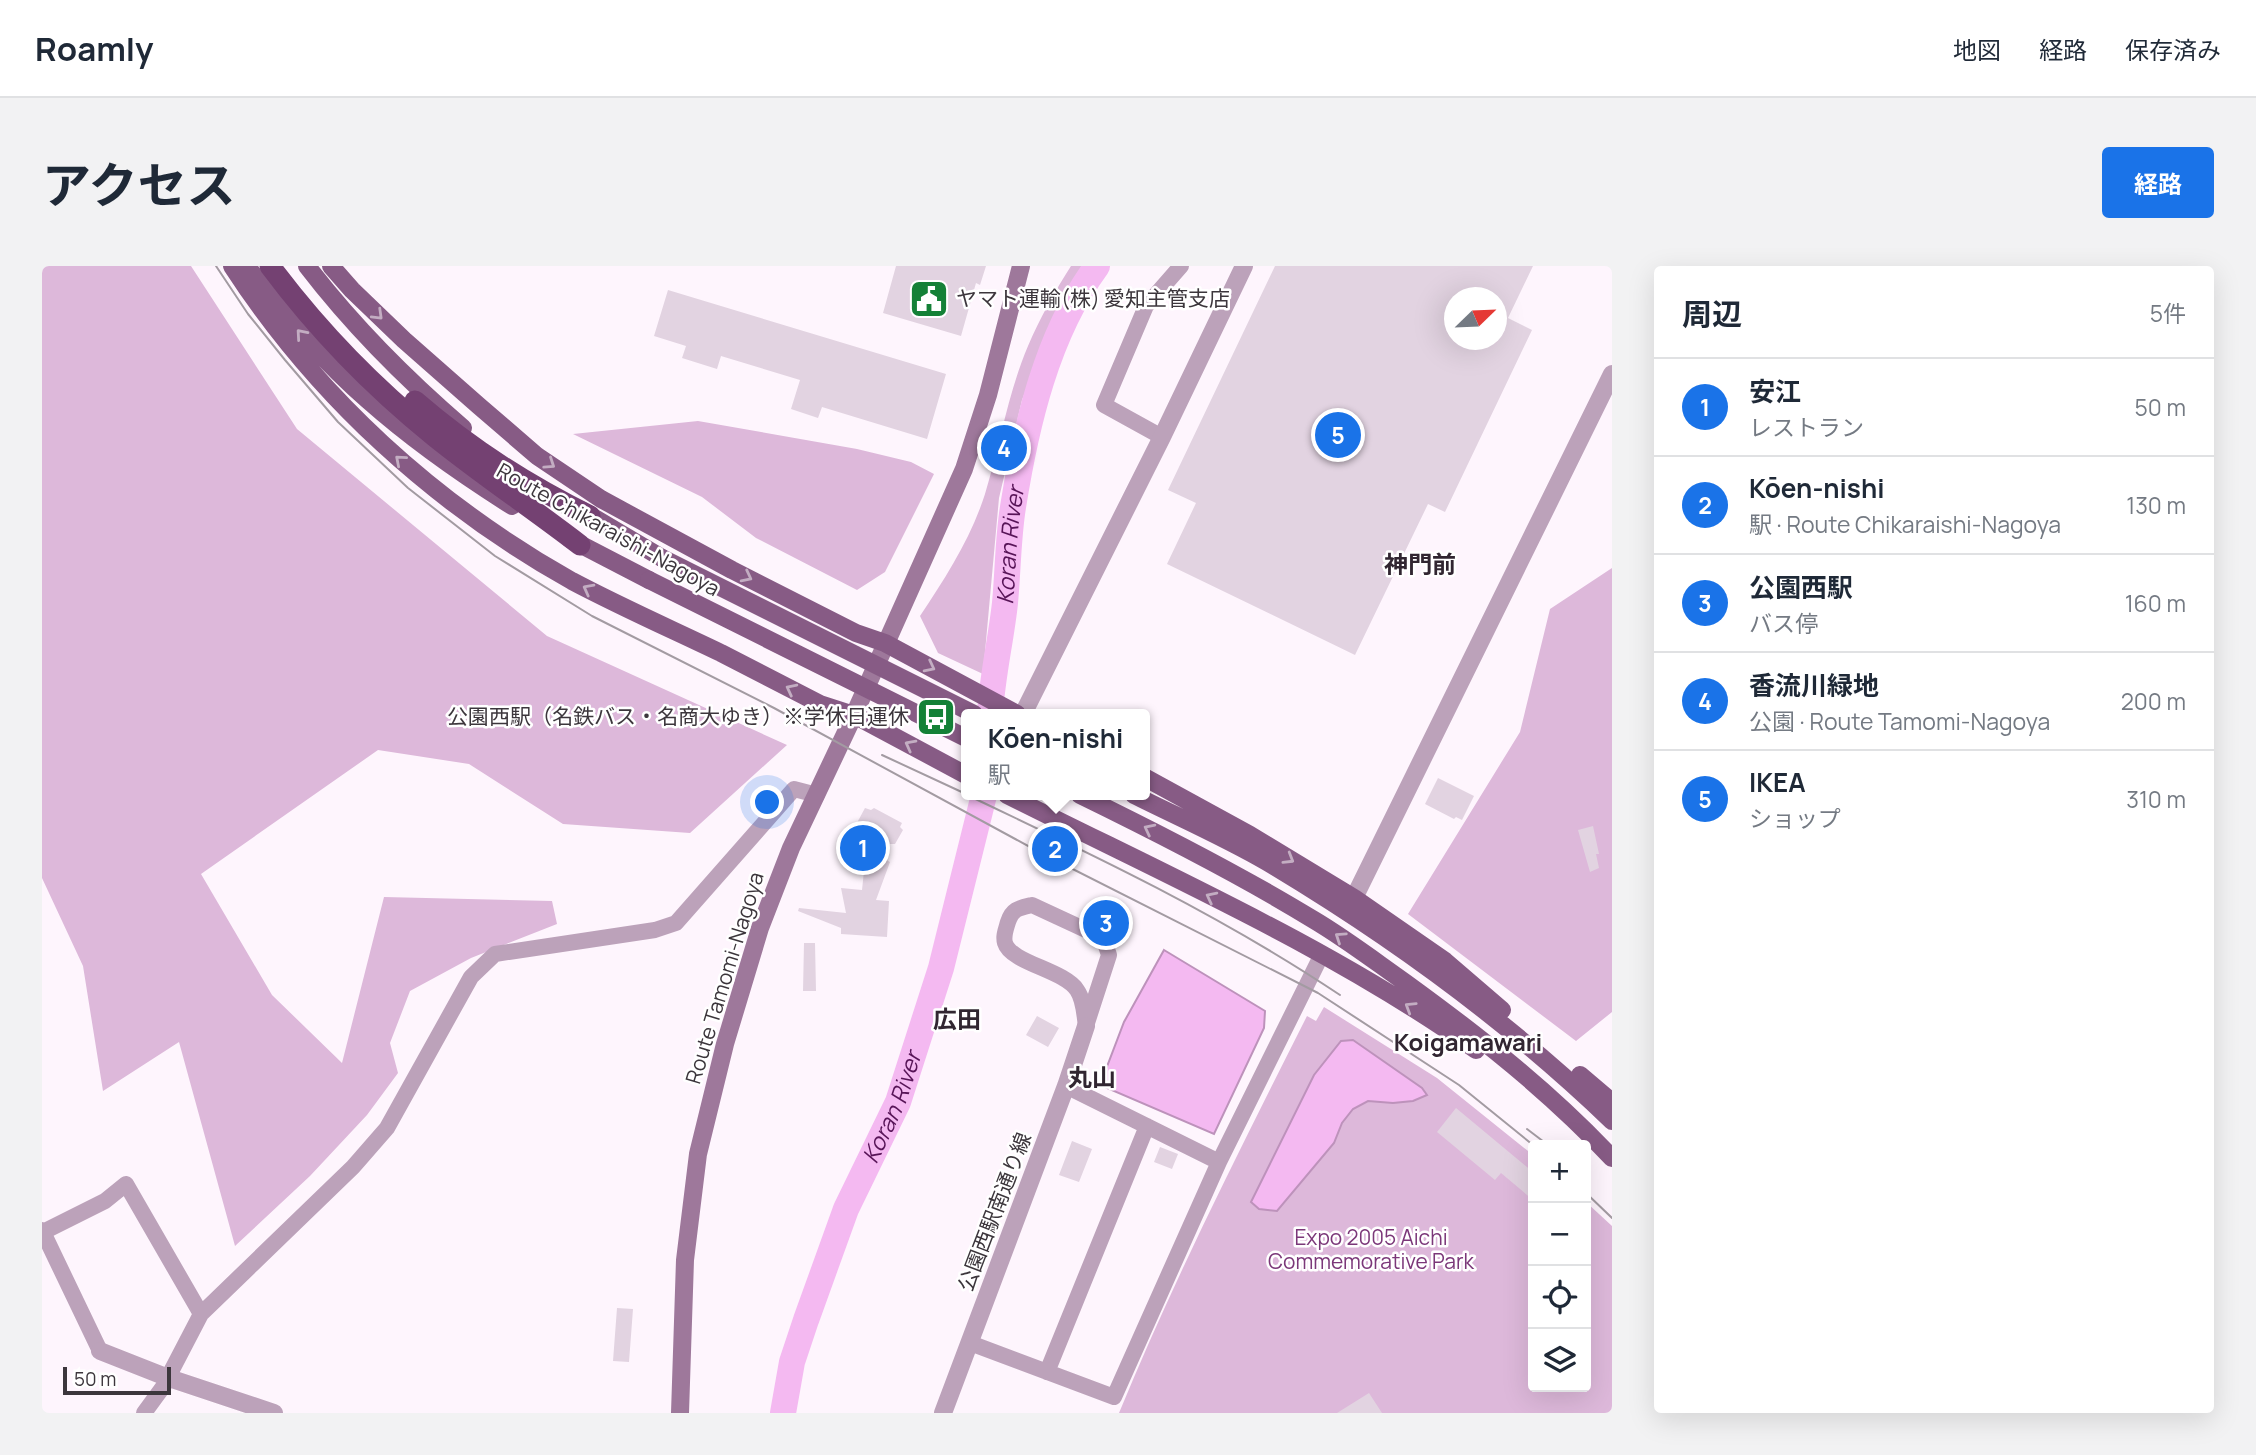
<!DOCTYPE html>
<html lang="ja">
<head>
<meta charset="utf-8">
<style>
	:root { --surface:#fff; --page:#f2f2f3; --text:#1f2937; --muted:#747a83; --line:#e0e1e3; --accent:#1a73e8 }
	body { margin:0; font-family:Manrope,"Noto Sans JP",sans-serif; background:var(--page); color:var(--text) }
	.controls { position:absolute; right:21px; bottom:21px; display:grid; overflow:hidden; border-radius:7px; box-shadow:0 7px 28px #0002 }
	.controls button { width:63px; height:63px; display:grid; place-items:center; padding:0; border:0; border-bottom:2px solid var(--line); background:var(--surface); color:var(--text); font:35px sans-serif }
	.compass { position:absolute; left:1402px; top:21px; width:63px; height:63px; border-radius:50%; background:var(--surface); box-shadow:0 7px 28px #0002; rotate:67deg }
	.scale { position:absolute; left:21px; bottom:18px; width:108px; box-sizing:border-box; padding-left:7px; border:4px solid #3c363c; border-top:0; font-size:19px; line-height:24px; white-space:nowrap; color:#3c363c; -webkit-text-stroke:5px #fff; paint-order:stroke }
	.you { position:absolute; left:726px; top:537px; width:24px; height:24px; margin:-18px; border:5px solid #fff; border-radius:50%; background:#1a73e8; box-shadow:0 0 0 10px #1a73e833 }
	.badge { display:grid; place-items:center; width:46px; height:46px; border-radius:50%; background:var(--accent); color:#fff; font-size:23px; font-weight:700 }
	.pin { position:absolute; translate:-50% -50%; border:4px solid #fff; box-shadow:0 2px 7px #0006 }
	.popup { position:absolute; left:919px; top:443px; width:189px; height:91px; box-sizing:border-box; display:grid; place-content:center; border-radius:7px; background:var(--surface); filter:drop-shadow(0 2px 5px #0005); font-size:23px; white-space:nowrap; color:var(--muted) }
	.popup b { font-size:26px; color:var(--text) }
	.popup::after { content:''; position:absolute; left:50%; top:100%; margin-left:-14px; border:14px solid transparent; border-top-color:var(--surface) }
	.list { margin:0; padding:0; list-style:none }
	h2 { display:flex; justify-content:space-between; align-items:center; height:91px; margin:0; padding:0 28px; font-size:30px }
	h2 small { font-size:23px; font-weight:400; color:var(--muted) }
	.list li { display:grid; grid-template-columns:46px 1fr auto; gap:21px; align-items:center; box-sizing:border-box; height:98px; padding:0 28px; border-top:2px solid var(--line) }
	.list b { display:block; font-size:26px; white-space:nowrap }
	.list p { margin:0; font-size:23px; white-space:nowrap; color:var(--muted) }
	.list em { font-size:23px; font-style:normal; color:var(--muted) }
	.icon { flex:none; width:38px; height:38px; fill:none; stroke:currentColor; stroke-width:2; stroke-linecap:round; stroke-linejoin:round }
	.map { position:relative; flex:none; width:1570px; height:1147px; overflow:hidden; border-radius:7px }
	header { display:flex; align-items:center; gap:42px; box-sizing:border-box; height:98px; padding:0 35px; background:var(--surface); border-bottom:2px solid var(--line) }
	header strong { font-size:33px }
	nav { display:flex; gap:38px; margin-inline-start:auto; font-size:24px }
	.intro { display:flex; align-items:center; justify-content:space-between; box-sizing:border-box; height:168px; padding:0 42px }
	h1 { margin:0; font-size:49px }
	.button { padding:18px 32px; border-radius:7px; background:var(--accent); color:#fff; font-size:24px; font-weight:700 }
	main { display:flex; gap:42px; padding:0 42px }
	aside { flex:1; background:var(--surface); border-radius:7px; box-shadow:0 7px 28px #0002 }
	.map>svg:first-child { display:block }
</style>
</head>
<body>
<header>
<strong>Roamly</strong>
<nav><a>地図</a><a>経路</a><a>保存済み</a></nav>
</header>
<div class="intro"><h1>アクセス</h1><a class="button">経路</a></div>
<main>
<div class="map">
<svg width="1570" height="1147" viewBox="0 0 1570 1147">
	<rect width="100%" height="100%" fill="#fef5fd"/>
	<!-- green -->
	<path fill="#ddb8da" d="M0 0H149L255 163 505 370 745 479 648 567 521 558 427 498 336 484 159 608 230 729 300 797 342 631 510 635 515 658 429 692 368 725 348 777 356 807 325 849 268 910 193 980 137 776 61 825 41 700 0 612Z
		M1029 0H1045L1026 27 999 86 980 134 957 232 941 408 896 387 878 350C904 311 929 272 943 228 958 179 966 127 986 80 998 52 1013 25 1029 0Z
		M656 155 815 183 869 196 892 208 843 306 815 324 714 272 660 231 531 168Z
		M1570 302V746L1534 775 1366 648 1478 466 1508 343Z
		M1282 741 1395 812 1491 889V1121H1544V936L1570 960V1147H1077C1133 1011 1199 881 1265 750L1274 755Z"/>
	<!-- water -->
	<path fill="#f4b9f1" stroke="#bd92bb" stroke-width="2" d="M1122 684 1223 745 1222 762 1172 868 1058 819 1082 756Z
		M1311 774 1380 822 1385 829 1371 835 1351 837 1326 835 1311 843 1300 857 1292 877 1235 945 1217 943 1209 936 1272 809 1299 775Z"/>
	<g fill="none" stroke-linecap="round" stroke-linejoin="round">
		<!-- river -->
		<g stroke="#f4b9f1" stroke-width="26">
			<path id="s1" d="M948 448C950 411 959 374 963 337 966 305 966 272 971 241 984 159 1005 68 1055 0"/>
			<path id="s2" d="M741 1147 750 1096 764 1054 804 943 856 836 899 702 942 529"/>
		</g>
	</g>
	<!-- building -->
	<path fill="#e2d3e1" fill-rule="evenodd" d="M854 0H944L938 19 934 17 919 70 841 47Z
		M1233 0H1491L1466 52 1490 64 1403 246 1386 238 1313 389 1125 298 1154 237 1126 224ZM1412 32H1454V74H1412Z
		M626 24 904 108 885 173 780 141 776 152 749 143 758 114 679 90 675 103 640 92 644 80 612 70Z
		M1396 512 1432 530 1420 554 1414 551 1412 553 1383 538Z
		M823 542 829 544 832 542 860 557 858 561 861 564 853 578H815L848 596 834 634 847 635 845 671 799 668V662L756 645 757 642 804 647 799 622 820 624 822 605 813 601 814 597 805 592 810 579H803Z
		M1551 560 1557 588H1554L1557 602 1548 606 1536 564Z
		M762 677H773L774 725H761Z
		M995 750 1017 762 1006 781 984 769Z
		M1414 842 1491 906V934L1459 907 1453 914 1395 866Z
		M1030 875 1050 883 1037 916 1017 909Z
		M1118 881 1136 888 1130 903 1112 896Z
		M575 1042 591 1043 587 1096 571 1095Z
		M1327 1127 1340 1147H1295Z"/>
	<g fill="none" stroke-linecap="round" stroke-linejoin="round">
		<!-- minor -->
		<path stroke="#bca2ba" stroke-width="16" d="M1120 171 1062 139 1104 40 1139 0
			M990 639 1059 671 1064 680 1067 689 1044 760C1042 748 1042 734 1035 724 1022 704 969 697 963 677 961 670 964 663 966 656 970 643 977 642 990 639Z
			M1024 820 1177 896
			M0 964 58 1085
			M1 966 63 935 84 918 159 1048
			M928 1077 1072 1131 1177 896 1280 688
			M1005 1106 1105 860
			M102 1147 121 1121 159 1048 311 901 345 862 429 711 453 688 613 664 634 657 752 523 775 529"/>
		<!-- tertiary -->
		<path stroke="#bca2ba" stroke-width="18" d="M981 448 1120 171 1202 0
			M1312 632 1570 108
			M58 1085 124 1111 232 1147
			M901 1147 1024 820 1044 760"/>
		<!-- secondary -->
		<path stroke="#9e789b" stroke-width="18" d="M638 1147 643 994 656 888 683 778 718 662 749 582 812 449 922 203 946 129 979 0"/>
		<!-- primary -->
		<path stroke="#875b85" stroke-width="18" d="M190 0C275 131 393 238 530 315 579 341 629 363 679 387 712 404 745 421 778 438L812 449 924 509
			M205 0C281 105 362 172 470 240
			M265 0C311 60 364 113 421 162
			M289 0 310 24 362 74 437 140 495 190 559 233 690 304 814 367 843 377 975 448
			M539 244 620 292
			M528 273 607 314
			M1102 511 1208 569 1312 632 1403 695 1460 744
			M965 529C1124 609 1288 681 1434 784
			M1038 529C1118 568 1197 608 1272 654 1304 673 1334 696 1364 717 1437 770 1508 826 1570 892
			M1092 529C1136 551 1182 571 1225 596 1349 670 1466 755 1570 855
			M1538 809 1570 836"/>
		<!-- motorway -->
		<path stroke="#744172" stroke-width="21" d="M228 0C275 63 330 120 392 170 439 208 490 242 538 279
			M373 135C426 181 485 219 548 250"/>
		<!-- tram -->
		<path stroke="#a39ba2" stroke-width="2" d="M174 0 206 48 243 94 296 156 366 222 453 290 550 350 732 442 999 587 1276 727 1417 819 1491 879
			M840 489 924 528
			M925 529C1052 589 1180 650 1298 729
			M1485 863 1506 879
			M1544 927 1570 952"/>
		<!-- primary-bridge -->
		<path stroke="#875b85" stroke-width="18" d="M620 292 932 448
			M607 314 924 472"/>
	</g>
	<!-- one-way arrows -->
	<defs><path id="oneway-chevron" d="M-2-3.5L2.5 0L-2 3.5" fill="none" stroke-width="1.6" stroke-linecap="round" stroke-linejoin="round" transform="scale(1.75)"/></defs>
	<g stroke="#c3adc2">
		<use href="#oneway-chevron" transform="translate(336 49) rotate(44)"/>
		<use href="#oneway-chevron" transform="translate(259 68) rotate(-131)"/>
		<use href="#oneway-chevron" transform="translate(358 194) rotate(-139)"/>
		<use href="#oneway-chevron" transform="translate(508 198) rotate(34)"/>
		<use href="#oneway-chevron" transform="translate(705 311) rotate(27)"/>
		<use href="#oneway-chevron" transform="translate(546 323) rotate(-152)"/>
		<use href="#oneway-chevron" transform="translate(888 401) rotate(27)"/>
		<use href="#oneway-chevron" transform="translate(749 423) rotate(-153)"/>
		<use href="#oneway-chevron" transform="translate(868 479) rotate(-152)"/>
		<use href="#oneway-chevron" transform="translate(1107 563) rotate(-153)"/>
		<use href="#oneway-chevron" transform="translate(1247 593) rotate(31)"/>
		<use href="#oneway-chevron" transform="translate(1169 631) rotate(-153)"/>
		<use href="#oneway-chevron" transform="translate(1298 671) rotate(-146)"/>
		<use href="#oneway-chevron" transform="translate(1368 741) rotate(-148)"/>
	</g>
	<!-- icons -->
	<defs>
		<g id="civic-square" transform="scale(2.0125)"><rect x="-9" y="-9" width="18" height="18" rx="4" fill="#148137" stroke="#fff"/><path d="M-.6-6.5H3V-4.5H.6V-3L4-1V1h2V6H-6V1h2V-1L-.6-3ZM-1.2 2.5V6h2.4V2.5Z" fill="#fff"/></g>
		<g id="bus-square" transform="scale(2.0125)"><rect x="-9" y="-9" width="18" height="18" rx="4" fill="#148137" stroke="#fff"/><path d="M-5-6H5V4H4V6H2V4H-2V6H-4V4H-5ZM-3.5-4V0h7V-4ZM-3.5 1.2v1.5H-2V1.2ZM2 1.2v1.5H3.5V1.2Z" fill="#fff"/></g>
	</defs>
	<g fill-rule="evenodd">
		<use href="#civic-square" x="887" y="33"/>
		<use href="#bus-square" x="894" y="451"/>
	</g>
	<g text-anchor="middle" stroke-width="5" stroke-linejoin="round" paint-order="stroke">
		<!-- poi labels -->
		<g font-size="21" fill="#3c363c" stroke="#fff" text-anchor="start">
			<text x="914" y="40">ヤマト運輸(株) 愛知主管支店</text>
			<text x="867" y="458" text-anchor="end">公園西駅（名鉄バス・名商大ゆき）※学休日運休</text>
		</g>
		<!-- street labels -->
		<g font-size="21" fill="#3c363c" stroke="#fff">
			<text transform="translate(566 264) rotate(29)" y="7">Route Chikaraishi-Nagoya</text>
			<text transform="translate(683 712) rotate(-73)" y="7">Route Tamomi-Nagoya</text>
			<text transform="translate(953 946) rotate(-69)" y="7">公園西駅南通り線</text>
		</g>
		<!-- park labels -->
		<g font-size="21" fill="#7b3779" stroke="#fff">
			<text x="1329" y="979">Expo 2005 Aichi<tspan x="1329" dy="24">Commemorative Park</tspan></text>
		</g>
		<!-- water labels -->
		<g font-size="23" font-style="italic" fill="#571457" stroke="#fff">
			<text dy="8" stroke="none"><textPath href="#s1" startOffset="170">Koran River</textPath></text>
			<text dy="8" stroke="none"><textPath href="#s2" startOffset="326">Koran River</textPath></text>
		</g>
		<!-- quarter labels -->
		<g font-size="24" font-weight="bold" fill="#312631" stroke="#fff">
			<text x="1378" y="307">神門前</text>
			<text x="915" y="762">広田</text>
			<text x="1426" y="785">Koigamawari</text>
			<text x="1050" y="820">丸山</text>
		</g>
	</g>
</svg>
<div class="controls">
<button>+</button>
<button>−</button>
<button><svg class="icon" aria-label="locate" viewBox="0 0 24 24"><circle cx="12" cy="12" r="6"/><path d="M12 2v4M12 18v4M2 12h4M18 12h4"/></svg></button>
<button><svg class="icon" aria-label="layers" viewBox="0 0 24 24"><path d="M12 4l9 5-9 5-9-5zM3 14l9 5 9-5"/></svg></button>
</div>
<svg class="compass" viewBox="-18 -18 36 36"><path d="M0-13l5 13h-10z" fill="#e53935"/><path d="M0 13l5-13h-10z" fill="#747a83"/></svg>
<div class="scale">50 m</div>
<div class="you"></div>
<div class="pin badge" style="left:821px;top:582px">1</div>
<div class="pin badge" style="left:1013px;top:583px">2</div>
<div class="popup"><b>Kōen-nishi</b>駅</div>
<div class="pin badge" style="left:1064px;top:657px">3</div>
<div class="pin badge" style="left:962px;top:182px">4</div>
<div class="pin badge" style="left:1296px;top:169px">5</div>
</div>
<aside>
<h2>周辺<small>5件</small></h2>
<ul class="list">
<li><span class="badge">1</span><div><b>安江</b><p>レストラン</p></div><em>50 m</em></li>
<li><span class="badge">2</span><div><b>Kōen-nishi</b><p>駅 · Route Chikaraishi-Nagoya</p></div><em>130 m</em></li>
<li><span class="badge">3</span><div><b>公園西駅</b><p>バス停</p></div><em>160 m</em></li>
<li><span class="badge">4</span><div><b>香流川緑地</b><p>公園 · Route Tamomi-Nagoya</p></div><em>200 m</em></li>
<li><span class="badge">5</span><div><b>IKEA</b><p>ショップ</p></div><em>310 m</em></li>
</ul>
</aside>
</main>
</body>
</html>
